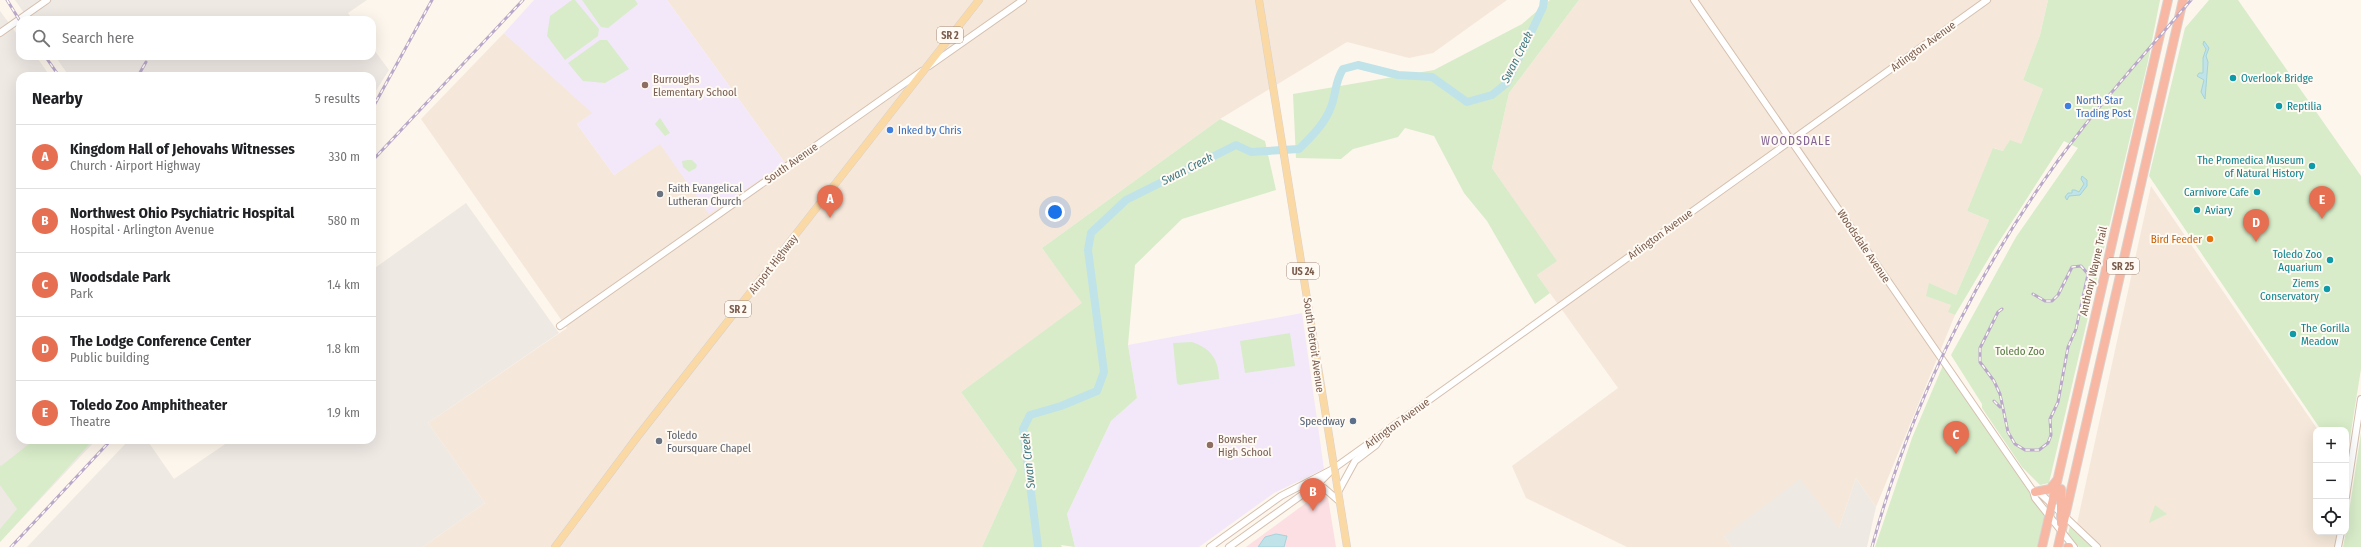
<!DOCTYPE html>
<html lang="en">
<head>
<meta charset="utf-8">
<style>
	:root { --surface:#fff; --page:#f2f2f2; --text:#202124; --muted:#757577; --line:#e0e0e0; --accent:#e76f51 }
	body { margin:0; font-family:"Fira Sans Condensed",sans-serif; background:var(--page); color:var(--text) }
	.controls { position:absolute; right:12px; bottom:12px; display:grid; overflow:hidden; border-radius:8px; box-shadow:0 4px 16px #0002 }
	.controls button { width:36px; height:36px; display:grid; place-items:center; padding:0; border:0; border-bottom:1px solid var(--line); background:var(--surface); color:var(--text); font:20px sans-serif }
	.you { position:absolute; left:1055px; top:212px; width:14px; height:14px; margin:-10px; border:3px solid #fff; border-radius:50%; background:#1a73e8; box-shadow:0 0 0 6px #1a73e833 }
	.badge { display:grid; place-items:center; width:26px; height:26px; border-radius:50%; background:var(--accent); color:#fff; font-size:13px; font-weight:700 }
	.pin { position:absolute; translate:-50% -33px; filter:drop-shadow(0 1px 2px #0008) }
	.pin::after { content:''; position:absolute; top:21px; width:14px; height:12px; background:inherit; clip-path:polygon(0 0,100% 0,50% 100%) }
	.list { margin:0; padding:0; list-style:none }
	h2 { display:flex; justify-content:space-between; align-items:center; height:52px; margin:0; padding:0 16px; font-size:17px }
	h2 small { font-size:13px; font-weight:400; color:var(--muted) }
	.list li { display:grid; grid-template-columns:26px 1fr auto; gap:12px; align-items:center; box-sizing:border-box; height:64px; padding:0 16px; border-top:1px solid var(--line) }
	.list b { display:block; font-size:15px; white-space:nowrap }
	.list p { margin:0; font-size:13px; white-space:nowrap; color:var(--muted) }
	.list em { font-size:13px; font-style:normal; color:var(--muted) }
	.icon { flex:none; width:22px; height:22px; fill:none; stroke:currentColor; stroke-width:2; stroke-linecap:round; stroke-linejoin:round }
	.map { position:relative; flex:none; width:2361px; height:547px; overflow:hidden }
	.search { position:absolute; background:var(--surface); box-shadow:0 4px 16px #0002; left:16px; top:16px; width:360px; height:44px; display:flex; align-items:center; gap:10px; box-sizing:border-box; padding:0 14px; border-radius:12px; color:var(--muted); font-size:15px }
	.panel { position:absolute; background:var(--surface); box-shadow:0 4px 16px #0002; left:16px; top:72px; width:360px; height:372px; border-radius:12px }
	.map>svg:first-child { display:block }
</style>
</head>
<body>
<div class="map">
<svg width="2361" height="547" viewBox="0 0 2361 547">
	<rect width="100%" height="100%" fill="#fdf6ec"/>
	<!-- residential -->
	<path fill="#f5e8da" d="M667 0H1507L1433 53 1409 58 1347 42 1220 119 1042 248 1083 303 961 392 1017 470 982 547H423L485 503 428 423 567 328 421 119 504 33 593 113 577 124 614 175 660 143 785 163Z
		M1579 0H2048L2040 35 2023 80 2043 89 2021 144 2003 151 1994 148 1967 211 1989 220 1956 295 1929 284 1951 305 1949 312 1955 315 1876 507 1856 478 1839 528 1724 536 1732 547H1627L1526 498 1512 466 1618 388 1537 275 1556 261 1492 168 1509 93Z
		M2151 186 2318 430 2316 532H2340L2338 547H2097L2076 528Z"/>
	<!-- industrial -->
	<path fill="#efe9e4" d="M15 0H367L348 13 353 20H29Z
		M0 11 17 34 20 33V56H36L50 76H20V440H96L0 542Z
		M372 47 389 70 372 97V76H69L55 56H372Z
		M466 203 559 333 428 423 485 503 423 547H27L129 440H147L174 479 231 440H372V270Z
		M1856 478 1876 507 1867 547H1732L1724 536 1800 479 1839 528Z"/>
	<!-- education -->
	<path fill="#f3e8fa" d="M534 0H667L785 163 709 214 660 144 614 175 577 124 592 113 504 33Z
		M1302 313 1324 469 1274 493 1199 547H1075L1067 514 1111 421 1137 398 1128 345Z"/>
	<!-- medical -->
	<path fill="#fbdfe3" d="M1321 492 1328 498 1336 547H1246Z"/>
	<!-- green -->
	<path fill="#d8ecc9" d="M572 0H575L599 29 598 36 565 60 547 36 550 16Z
		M582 0H635L638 4 608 28 601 27Z
		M1550 0H1579L1509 93 1492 168 1557 261 1537 275 1550 293 1535 304 1487 221 1464 193 1434 136 1405 128 1398 137 1353 149 1341 159 1296 158 1293 94 1434 70 1522 24Z
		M2048 0H2160L2148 61 2049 483 2040 485 2022 467 1982 408V404L1951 355 2016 237 2078 148 2064 141 1993 251 1955 315 1948 312 1951 305 1926 296 1929 283 1956 295 1989 220 1967 211 1993 148 2003 151 2010 140 2021 144 2043 89 2023 80 2040 35Z
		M2209 0H2238L2361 176V369L2349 444 2347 445 2346 430H2321L2149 176 2185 28Z
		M600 40H607L629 69 605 83 583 81 568 63Z
		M660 118 670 133 665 136 655 124Z
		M1220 119 1265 141 1276 190 1182 219 1135 265 1128 345 1137 398 1111 421 1067 514 1075 547 1061 545 1062 547H982L1017 470 961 392 1082 303 1042 248Z
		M688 160H692L697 165 696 168 689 172 683 167 682 161Z
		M1290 333 1295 366 1245 373 1240 341Z
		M1192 342C1210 348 1219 359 1219 379L1179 385 1177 383 1173 343Z
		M1944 363 2049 517 2042 547H1875L1912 438Z
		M2361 433V547H2343L2346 532Z
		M34 440H58L62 444 67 440H93L0 542V529L17 509 0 485V465L1 466Z
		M2155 505 2167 514 2149 523V522Z
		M2070 526 2092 547H2079L2068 534Z"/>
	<!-- water -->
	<path fill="#bfe3e8" stroke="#a5d3da" d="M2204 41 2209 48 2206 56 2208 62 2205 99 2201 92 2204 80 2197 76 2199 73H2203V58L2206 49 2203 44Z
		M2082 176 2087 180V186L2080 195 2069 196 2067 200 2065 197 2068 193H2072V190H2075L2079 192 2084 184 2081 179Z
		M1276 534 1287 536 1284 547H1258L1265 537Z"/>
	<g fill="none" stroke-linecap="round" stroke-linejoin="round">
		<!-- river -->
		<path stroke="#bfe3e8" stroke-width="8" d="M1038 547 1023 429 1030 415 1061 406 1097 391 1104 372 1088 250 1091 233 1126 200 1236 145 1251 152 1299 149C1312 136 1324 125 1331 107 1336 94 1335 81 1343 69L1358 65 1398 75 1432 77 1467 102 1492 95 1507 83 1543 7 1544 0"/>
		<!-- secondary casing -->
		<g stroke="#d6c0b0" stroke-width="8">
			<path id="secondary" d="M1694 0 2033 491 2035 498 2074 547
				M0 33 47 0
				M929 66 1023 0
				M560 326 922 71
				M1312 490 1324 488 1339 501
				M1338 492 1355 461 1376 445 1382 436
				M2035 492 2041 494 2097 547
				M2346 497 2361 399
				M1210 547 1281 496 1333 469 1987 0
				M1229 547 1320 482 1329 473
				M2338 547 2341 532"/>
		</g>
		<!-- primary casing -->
		<g stroke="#dad1cd" stroke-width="8">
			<path id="primary" d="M1259 0 1347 547
				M555 547 638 436 979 0"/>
		</g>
		<!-- highway casing -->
		<g stroke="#dad1cd" stroke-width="10">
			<path id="highway" d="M2061 489V523
				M2035 492 2050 489 2057 480
				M2042 547 2168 0
				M2058 547 2183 0
				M2068 547H2069"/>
		</g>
		<!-- secondary -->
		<use href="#secondary" stroke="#fff" stroke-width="6"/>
		<!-- primary -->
		<use href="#primary" stroke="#fbd9a5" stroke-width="7"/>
		<!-- highway -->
		<use href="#highway" stroke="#f7b7a3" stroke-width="8"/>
		<!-- rail casing -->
		<g stroke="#b9a8c9" stroke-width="3">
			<path id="rail" d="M7 0 20 21
				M45 56 59 76
				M138 76 146 62
				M372 109 432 0
				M372 161 523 0
				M2002 309 1998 312 1980 348V362L1994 381 2000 394 2008 432 2015 444 2025 450H2039L2048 443 2051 435 2050 419 2058 402 2068 347 2076 329 2088 274 2081 266 2072 267 2058 295 2052 301H2045L2033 294
				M1994 401 2000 407
				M11 547 111 440
				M1872 547C1913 395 1988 248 2085 125 2119 82 2156 41 2191 0"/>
		</g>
		<!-- rail -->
		<use href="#rail" stroke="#fffaf3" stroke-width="1.5" stroke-dasharray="4.5" stroke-linecap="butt"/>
	</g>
	<!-- markers -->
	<g fill="#0f9aa8" stroke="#fffaf3" stroke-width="1.5">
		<circle cx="2233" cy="78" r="4"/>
		<circle cx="2279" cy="106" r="4"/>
		<circle cx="2312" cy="166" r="4"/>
		<circle cx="2257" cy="192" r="4"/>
		<circle cx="2197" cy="210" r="4"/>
		<circle cx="2330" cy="260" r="4"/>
		<circle cx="2327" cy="289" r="4"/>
		<circle cx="2293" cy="334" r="4"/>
	</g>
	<g fill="#8d6e63" stroke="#fffaf3" stroke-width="1.5">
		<circle cx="645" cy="85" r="4"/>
		<circle cx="1210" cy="445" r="4"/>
	</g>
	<g fill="#3f7fe0" stroke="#fffaf3" stroke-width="1.5">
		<circle cx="2068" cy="106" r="4"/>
		<circle cx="890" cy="130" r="4"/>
	</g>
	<g fill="#6b7280" stroke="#fffaf3" stroke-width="1.5">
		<circle cx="660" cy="194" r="4"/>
		<circle cx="659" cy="441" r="4"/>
	</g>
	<circle fill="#e8710a" stroke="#fffaf3" stroke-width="1.5" cx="2210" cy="239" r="4"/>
	<circle fill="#5c6f8a" stroke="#fffaf3" stroke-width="1.5" cx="1353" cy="421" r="4"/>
	<g text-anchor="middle" stroke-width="4" stroke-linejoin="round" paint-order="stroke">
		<!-- shield labels -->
		<g fill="#fffaf3" stroke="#a28b7f" stroke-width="1">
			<rect x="937" y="27" width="26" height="16" rx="3"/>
			<rect x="2107" y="258" width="32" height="16" rx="3"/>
			<rect x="1287" y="263" width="32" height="16" rx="3"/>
			<rect x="725" y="301" width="26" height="16" rx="3"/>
		</g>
		<g font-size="10" font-weight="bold" fill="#7a5c4d">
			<text x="950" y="39">SR 2</text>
			<text x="2123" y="270">SR 25</text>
			<text x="1303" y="275">US 24</text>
			<text x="738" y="313">SR 2</text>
		</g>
		<!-- street labels -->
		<g font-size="11" fill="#7a5c4d" stroke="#fffaf3">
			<text transform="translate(1923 46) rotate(-36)" y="4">Arlington Avenue</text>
			<text transform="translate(791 163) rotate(-35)" y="4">South Avenue</text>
			<text transform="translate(1660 234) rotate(-36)" y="4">Arlington Avenue</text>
			<text transform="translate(1864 246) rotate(56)" y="4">Woodsdale Avenue</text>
			<text transform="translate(773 264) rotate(-52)" y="4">Airport Highway</text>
			<text transform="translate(2093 271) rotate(-77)" y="4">Anthony Wayne Trail</text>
			<text transform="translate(1314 345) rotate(82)" y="4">South Detroit Avenue</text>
			<text transform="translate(1397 423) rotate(-36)" y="4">Arlington Avenue</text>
		</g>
		<!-- culture labels -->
		<g font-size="11" fill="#0d838f" stroke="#fffaf3" text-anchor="start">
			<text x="2241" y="82">Overlook Bridge</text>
			<text x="2287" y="110">Reptilia</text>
			<text x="2304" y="164" text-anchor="end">The Promedica Museum<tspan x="2304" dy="13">of Natural History</tspan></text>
			<text x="2249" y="196" text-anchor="end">Carnivore Cafe</text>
			<text x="2205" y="214">Aviary</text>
			<text x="2322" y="258" text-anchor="end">Toledo Zoo<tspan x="2322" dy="13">Aquarium</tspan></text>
			<text x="2319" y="287" text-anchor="end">Ziems<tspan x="2319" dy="13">Conservatory</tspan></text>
			<text x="2301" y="332">The Gorilla<tspan x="2301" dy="13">Meadow</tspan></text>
		</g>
		<!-- education labels -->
		<g font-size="11" fill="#785e54" stroke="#fffaf3" text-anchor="start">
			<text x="653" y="83">Burroughs<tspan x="653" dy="13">Elementary School</tspan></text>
			<text x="1218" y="443">Bowsher<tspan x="1218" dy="13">High School</tspan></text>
		</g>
		<!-- shop labels -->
		<g font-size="11" fill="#366cbe" stroke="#fffaf3" text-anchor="start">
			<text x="2076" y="104">North Star<tspan x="2076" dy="13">Trading Post</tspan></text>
			<text x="898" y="134">Inked by Chris</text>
		</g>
		<!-- worship labels -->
		<g font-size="11" fill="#5b616d" stroke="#fffaf3" text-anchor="start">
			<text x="668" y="192">Faith Evangelical<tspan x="668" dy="13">Lutheran Church</tspan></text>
			<text x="667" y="439">Toledo<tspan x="667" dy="13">Foursquare Chapel</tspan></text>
		</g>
		<!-- food labels -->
		<g font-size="11" fill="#c56008" stroke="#fffaf3" text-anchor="end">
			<text x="2202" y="243">Bird Feeder</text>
		</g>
		<!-- park labels -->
		<g font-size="11" fill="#537a41" stroke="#fffaf3">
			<text x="2020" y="355">Toledo Zoo</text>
		</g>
		<!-- service labels -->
		<g font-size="11" fill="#4e5e75" stroke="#fffaf3" text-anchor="end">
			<text x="1345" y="425">Speedway</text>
		</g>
		<!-- water labels -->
		<g font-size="12" font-style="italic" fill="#437c86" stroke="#fffaf3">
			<text transform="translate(1517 57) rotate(-63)" y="4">Swan Creek</text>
			<text transform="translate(1187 169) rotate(-27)" y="4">Swan Creek</text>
			<text transform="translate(1028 461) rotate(-96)" y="4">Swan Creek</text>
		</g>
		<!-- neighbourhood labels -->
		<g font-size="12" letter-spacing="1" fill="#846695" stroke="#fffaf3">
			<text x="1796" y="145">WOODSDALE</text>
		</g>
	</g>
</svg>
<div class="controls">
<button>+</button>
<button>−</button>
<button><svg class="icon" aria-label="locate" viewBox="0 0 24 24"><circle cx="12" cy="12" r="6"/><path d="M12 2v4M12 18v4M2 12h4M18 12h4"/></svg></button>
</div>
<div class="you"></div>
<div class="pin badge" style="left:830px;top:218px">A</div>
<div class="pin badge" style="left:1313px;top:511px">B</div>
<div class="pin badge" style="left:1956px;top:454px">C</div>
<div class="pin badge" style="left:2256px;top:242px">D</div>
<div class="pin badge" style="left:2322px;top:219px">E</div>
<div class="search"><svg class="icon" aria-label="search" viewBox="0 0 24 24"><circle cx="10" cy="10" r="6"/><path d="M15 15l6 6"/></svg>Search here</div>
<section class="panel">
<h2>Nearby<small>5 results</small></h2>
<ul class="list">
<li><span class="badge">A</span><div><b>Kingdom Hall of Jehovahs Witnesses</b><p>Church · Airport Highway</p></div><em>330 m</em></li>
<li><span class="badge">B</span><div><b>Northwest Ohio Psychiatric Hospital</b><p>Hospital · Arlington Avenue</p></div><em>580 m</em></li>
<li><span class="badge">C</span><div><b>Woodsdale Park</b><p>Park</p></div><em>1.4 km</em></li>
<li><span class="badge">D</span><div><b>The Lodge Conference Center</b><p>Public building</p></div><em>1.8 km</em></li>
<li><span class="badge">E</span><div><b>Toledo Zoo Amphitheater</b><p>Theatre</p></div><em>1.9 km</em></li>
</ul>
</section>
</div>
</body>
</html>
